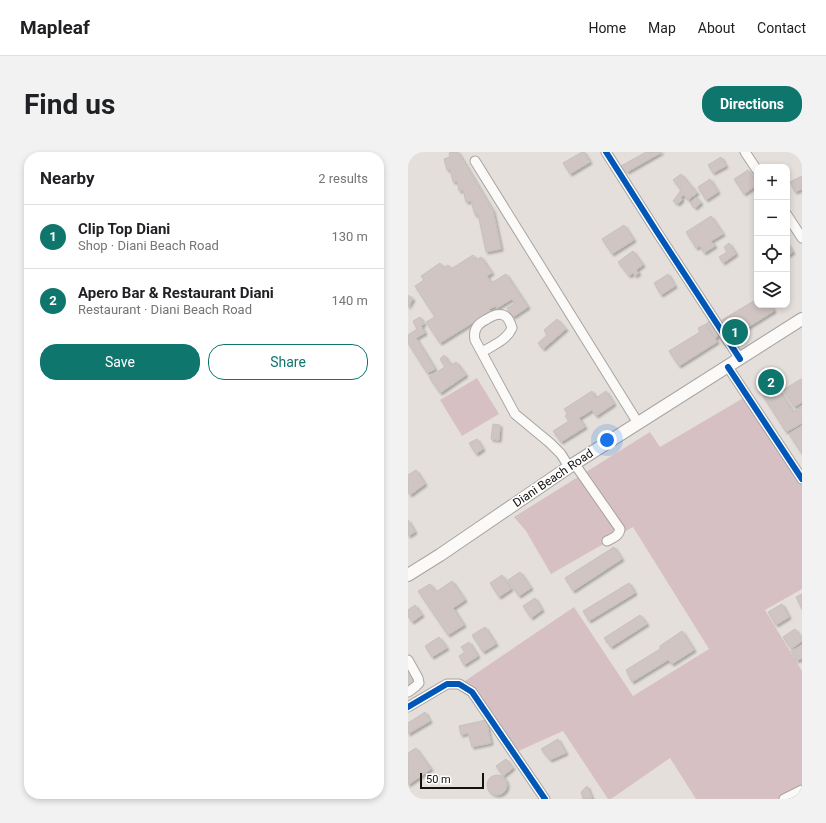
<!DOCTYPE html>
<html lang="en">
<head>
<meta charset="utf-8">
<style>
	:root { --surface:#fff; --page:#f2f2f2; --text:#202124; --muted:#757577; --line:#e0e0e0; --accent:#0f766e }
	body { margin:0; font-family:Roboto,sans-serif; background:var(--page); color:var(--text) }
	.controls { position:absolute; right:12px; top:12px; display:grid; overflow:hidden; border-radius:8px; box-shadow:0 2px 6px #0003 }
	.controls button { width:36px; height:36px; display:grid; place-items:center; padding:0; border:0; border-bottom:1px solid var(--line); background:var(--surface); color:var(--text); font:20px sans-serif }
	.scale { position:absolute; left:12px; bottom:10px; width:64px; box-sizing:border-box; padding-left:4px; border:2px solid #13100d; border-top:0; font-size:11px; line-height:14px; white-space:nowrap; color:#13100d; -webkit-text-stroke:3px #fff; paint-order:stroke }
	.you { position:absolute; left:199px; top:288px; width:14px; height:14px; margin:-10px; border:3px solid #fff; border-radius:50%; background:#1a73e8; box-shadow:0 0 0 6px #1a73e833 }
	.badge { display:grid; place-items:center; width:26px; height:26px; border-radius:50%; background:var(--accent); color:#fff; font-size:13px; font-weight:700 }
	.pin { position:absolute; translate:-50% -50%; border:2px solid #fff; box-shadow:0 1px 4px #0006 }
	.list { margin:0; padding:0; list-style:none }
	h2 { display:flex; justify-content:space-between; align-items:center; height:52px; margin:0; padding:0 16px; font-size:17px }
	h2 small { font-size:13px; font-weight:400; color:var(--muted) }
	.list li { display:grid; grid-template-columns:26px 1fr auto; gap:12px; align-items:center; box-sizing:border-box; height:64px; padding:0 16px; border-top:1px solid var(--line) }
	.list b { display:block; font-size:15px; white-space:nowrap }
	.list p { margin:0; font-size:13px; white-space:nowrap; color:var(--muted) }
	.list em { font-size:13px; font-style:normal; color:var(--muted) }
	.actions { display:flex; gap:8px; padding:12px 16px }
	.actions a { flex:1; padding:9px 0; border:1px solid var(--accent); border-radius:16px; text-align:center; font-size:14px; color:var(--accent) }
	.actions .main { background:var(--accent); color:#fff }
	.icon { flex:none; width:22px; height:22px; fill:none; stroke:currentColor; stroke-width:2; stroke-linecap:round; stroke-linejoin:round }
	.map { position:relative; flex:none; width:394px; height:647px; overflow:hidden; border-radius:16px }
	header { display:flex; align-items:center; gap:24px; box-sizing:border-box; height:56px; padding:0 20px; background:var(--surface); border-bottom:1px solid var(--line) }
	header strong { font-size:19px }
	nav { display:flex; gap:22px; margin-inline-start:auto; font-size:14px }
	.intro { display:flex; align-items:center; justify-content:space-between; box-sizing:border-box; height:96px; padding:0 24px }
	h1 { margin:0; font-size:28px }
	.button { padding:10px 18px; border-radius:16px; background:var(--accent); color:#fff; font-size:14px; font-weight:700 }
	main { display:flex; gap:24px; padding:0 24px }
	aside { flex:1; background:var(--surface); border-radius:16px; box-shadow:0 2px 6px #0003 }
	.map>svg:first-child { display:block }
</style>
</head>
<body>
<header>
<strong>Mapleaf</strong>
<nav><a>Home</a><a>Map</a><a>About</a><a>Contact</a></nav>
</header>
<div class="intro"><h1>Find us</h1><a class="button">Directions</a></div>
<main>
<aside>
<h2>Nearby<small>2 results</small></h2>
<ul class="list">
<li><span class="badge">1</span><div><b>Clip Top Diani</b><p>Shop · Diani Beach Road</p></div><em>130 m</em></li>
<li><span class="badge">2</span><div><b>Apero Bar &amp; Restaurant Diani</b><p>Restaurant · Diani Beach Road</p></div><em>140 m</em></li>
</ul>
<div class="actions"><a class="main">Save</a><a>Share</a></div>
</aside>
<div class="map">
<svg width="394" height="647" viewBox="0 0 394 647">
	<defs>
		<filter id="shadow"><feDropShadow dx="2" dy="2" stdDeviation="1" flood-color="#0004"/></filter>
	</defs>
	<rect width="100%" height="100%" fill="#e4dfda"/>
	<!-- green -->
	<path fill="#d7c0c4" d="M69 226 91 262 54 284 32 248Z
		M337 245 394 332V437L357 458 394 519V643L387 647H288L262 606 203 647H200L155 579 106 601 57 529 166 455 225 544 301 497 225 375 143 422 118 379 106 365 242 280 252 295Z"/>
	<!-- building -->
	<path fill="#d0c5c2" stroke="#c6c1be" filter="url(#shadow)" d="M44 0H50L85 59 93 97 78 100 70 62 67 63 63 49 58 50 55 38 51 39 49 29 45 30 42 17 39 18 36 7 42 5 41 1Z
		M174 0H176L182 10 162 22 155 11Z
		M238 0H254L219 20 213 14Z
		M313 5 318 14 305 21 300 13Z
		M340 18 349 33 336 42 326 27Z
		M273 22 289 41 280 48 276 43 273 45 274 48 270 52 265 49 273 38 265 28Z
		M394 24V37L387 40 382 30Z
		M302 27 310 40 298 48 290 35Z
		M288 45 293 51 287 56 282 51Z
		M303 64 315 82 303 89 307 94 296 101 292 94 288 96 278 80Z
		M216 73 226 88 204 102 194 87Z
		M321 91 328 102 315 111 311 105 319 100 316 95Z
		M379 91 385 100 379 104Z
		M225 99 235 113 228 118 231 121 227 124 225 121 221 124 210 110Z
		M65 103 68 108 73 105 84 121 79 124 83 131 98 122 120 155 105 165 99 156 107 151 104 147 89 156 88 154 81 157 84 161 70 170 69 168 32 191 18 170 27 165 7 134 16 128 13 124 32 111 35 116 40 113 43 117Z
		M260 122 267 134 253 143 246 131Z
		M0 143 5 147 0 155Z
		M349 147V153H363L366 159 324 185 314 168Z
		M12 165 16 172 13 174 17 181 8 186 27 217 19 221 0 191V183L9 177 5 169Z
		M149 167 158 177 135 197 130 191 139 183 136 178Z
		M301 169 310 184 307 186 298 172Z
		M298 172 309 190 271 214 261 199 292 180 290 176Z
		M36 203 43 213 48 210 58 223 32 241 21 225 37 215 32 207Z
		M364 227 385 260 393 255 394 257V271L378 280 350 236Z
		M393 227 394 229V250L386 255 375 238Z
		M184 239 188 246 198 239 206 252 188 264 184 258 171 266 177 275 153 290 145 279 161 269 157 264 160 262 156 257Z
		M85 272 92 273 91 288 83 287Z
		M394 274V302L381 282Z
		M69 287 75 297 68 302 61 291Z
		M8 318 17 332 2 343 0 340V323Z
		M0 368 7 380 0 384Z
		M206 395 214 407 165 439 157 426Z
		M112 420 123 436 111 444 100 428Z
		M94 423 103 437 91 445 82 431Z
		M44 429 57 448 45 456 56 473 40 483 10 439 22 432 28 440Z
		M221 431 227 441 181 469 175 459Z
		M394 442V457L388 445Z
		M127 446 134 458 123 466 115 454Z
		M374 452 381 465 368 473 360 460Z
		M7 453 14 463 4 470 0 464V458Z
		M232 463 239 472 203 495 196 486Z
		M77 475 88 492 75 500 64 483Z
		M387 477 394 487V489L383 497 375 485Z
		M274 479 286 498 264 512 260 508 224 530 218 518 252 497V494Z
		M31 485 39 496 24 505 17 494Z
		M61 490 70 504 56 513 51 504 57 500 53 495Z
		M393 494 394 496V506L389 509 383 499Z
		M0 517 9 531 0 536Z
		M17 560 22 569 0 582V571Z
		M78 568 83 591 64 595 60 581 53 583 51 574Z
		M150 587 158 601 142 608 133 597Z
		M8 596 23 617 0 633V601Z
		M98 607 105 616 95 624 88 614Z
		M79 633a10 10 0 1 1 20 0a10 10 0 1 1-20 0Z
		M179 634 184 646 175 647 173 640Z"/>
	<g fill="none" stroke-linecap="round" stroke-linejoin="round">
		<!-- minor casing -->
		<g stroke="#a8a4a0" stroke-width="11">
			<path id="minor" d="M198 0 249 80 332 207
				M337 0 349 18
				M67 9 230 271
				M379 63 394 86
				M74 200C84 194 99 188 104 176 100 161 92 159 79 167 76 169 71 171 69 175 66 179 66 183 67 188L107 262 142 291 153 302 161 315
				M320 215 394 327
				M166 311 212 377C211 384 205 386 199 389
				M0 508 10 526 11 531 7 535 0 540
				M0 555 39 532H51L64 540 137 647
				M376 647 394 638"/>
		</g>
		<!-- major casing -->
		<g stroke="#a8a4a0" stroke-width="14">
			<path id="major" d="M0 423 32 403 161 315 394 167"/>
		</g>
		<!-- minor -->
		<use href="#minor" stroke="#fbfaf9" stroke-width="9"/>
		<!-- major -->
		<use href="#major" stroke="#fbfaf9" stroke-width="12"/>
		<!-- cycleway casing -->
		<g stroke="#fff" stroke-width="8">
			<path id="cycleway" d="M198 0 249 80 332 207
				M320 215 394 327
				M0 555 39 532H51L64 540 137 647"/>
		</g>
		<!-- cycleway -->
		<use href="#cycleway" stroke="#0057b8" stroke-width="6"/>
	</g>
	<g text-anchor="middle" stroke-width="3" stroke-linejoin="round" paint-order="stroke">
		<!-- street labels -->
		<g font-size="12" fill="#13100d" stroke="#fff">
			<text transform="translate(145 326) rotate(-34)" y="4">Diani Beach Road</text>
		</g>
	</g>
</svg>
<div class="controls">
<button>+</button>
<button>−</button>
<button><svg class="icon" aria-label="locate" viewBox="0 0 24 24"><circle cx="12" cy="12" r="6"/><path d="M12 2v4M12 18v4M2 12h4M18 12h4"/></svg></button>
<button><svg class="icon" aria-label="layers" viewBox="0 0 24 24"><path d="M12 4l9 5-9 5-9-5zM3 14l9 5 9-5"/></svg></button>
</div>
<div class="scale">50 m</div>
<div class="you"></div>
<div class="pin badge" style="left:327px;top:180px">1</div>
<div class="pin badge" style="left:363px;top:230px">2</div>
</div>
</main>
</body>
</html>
